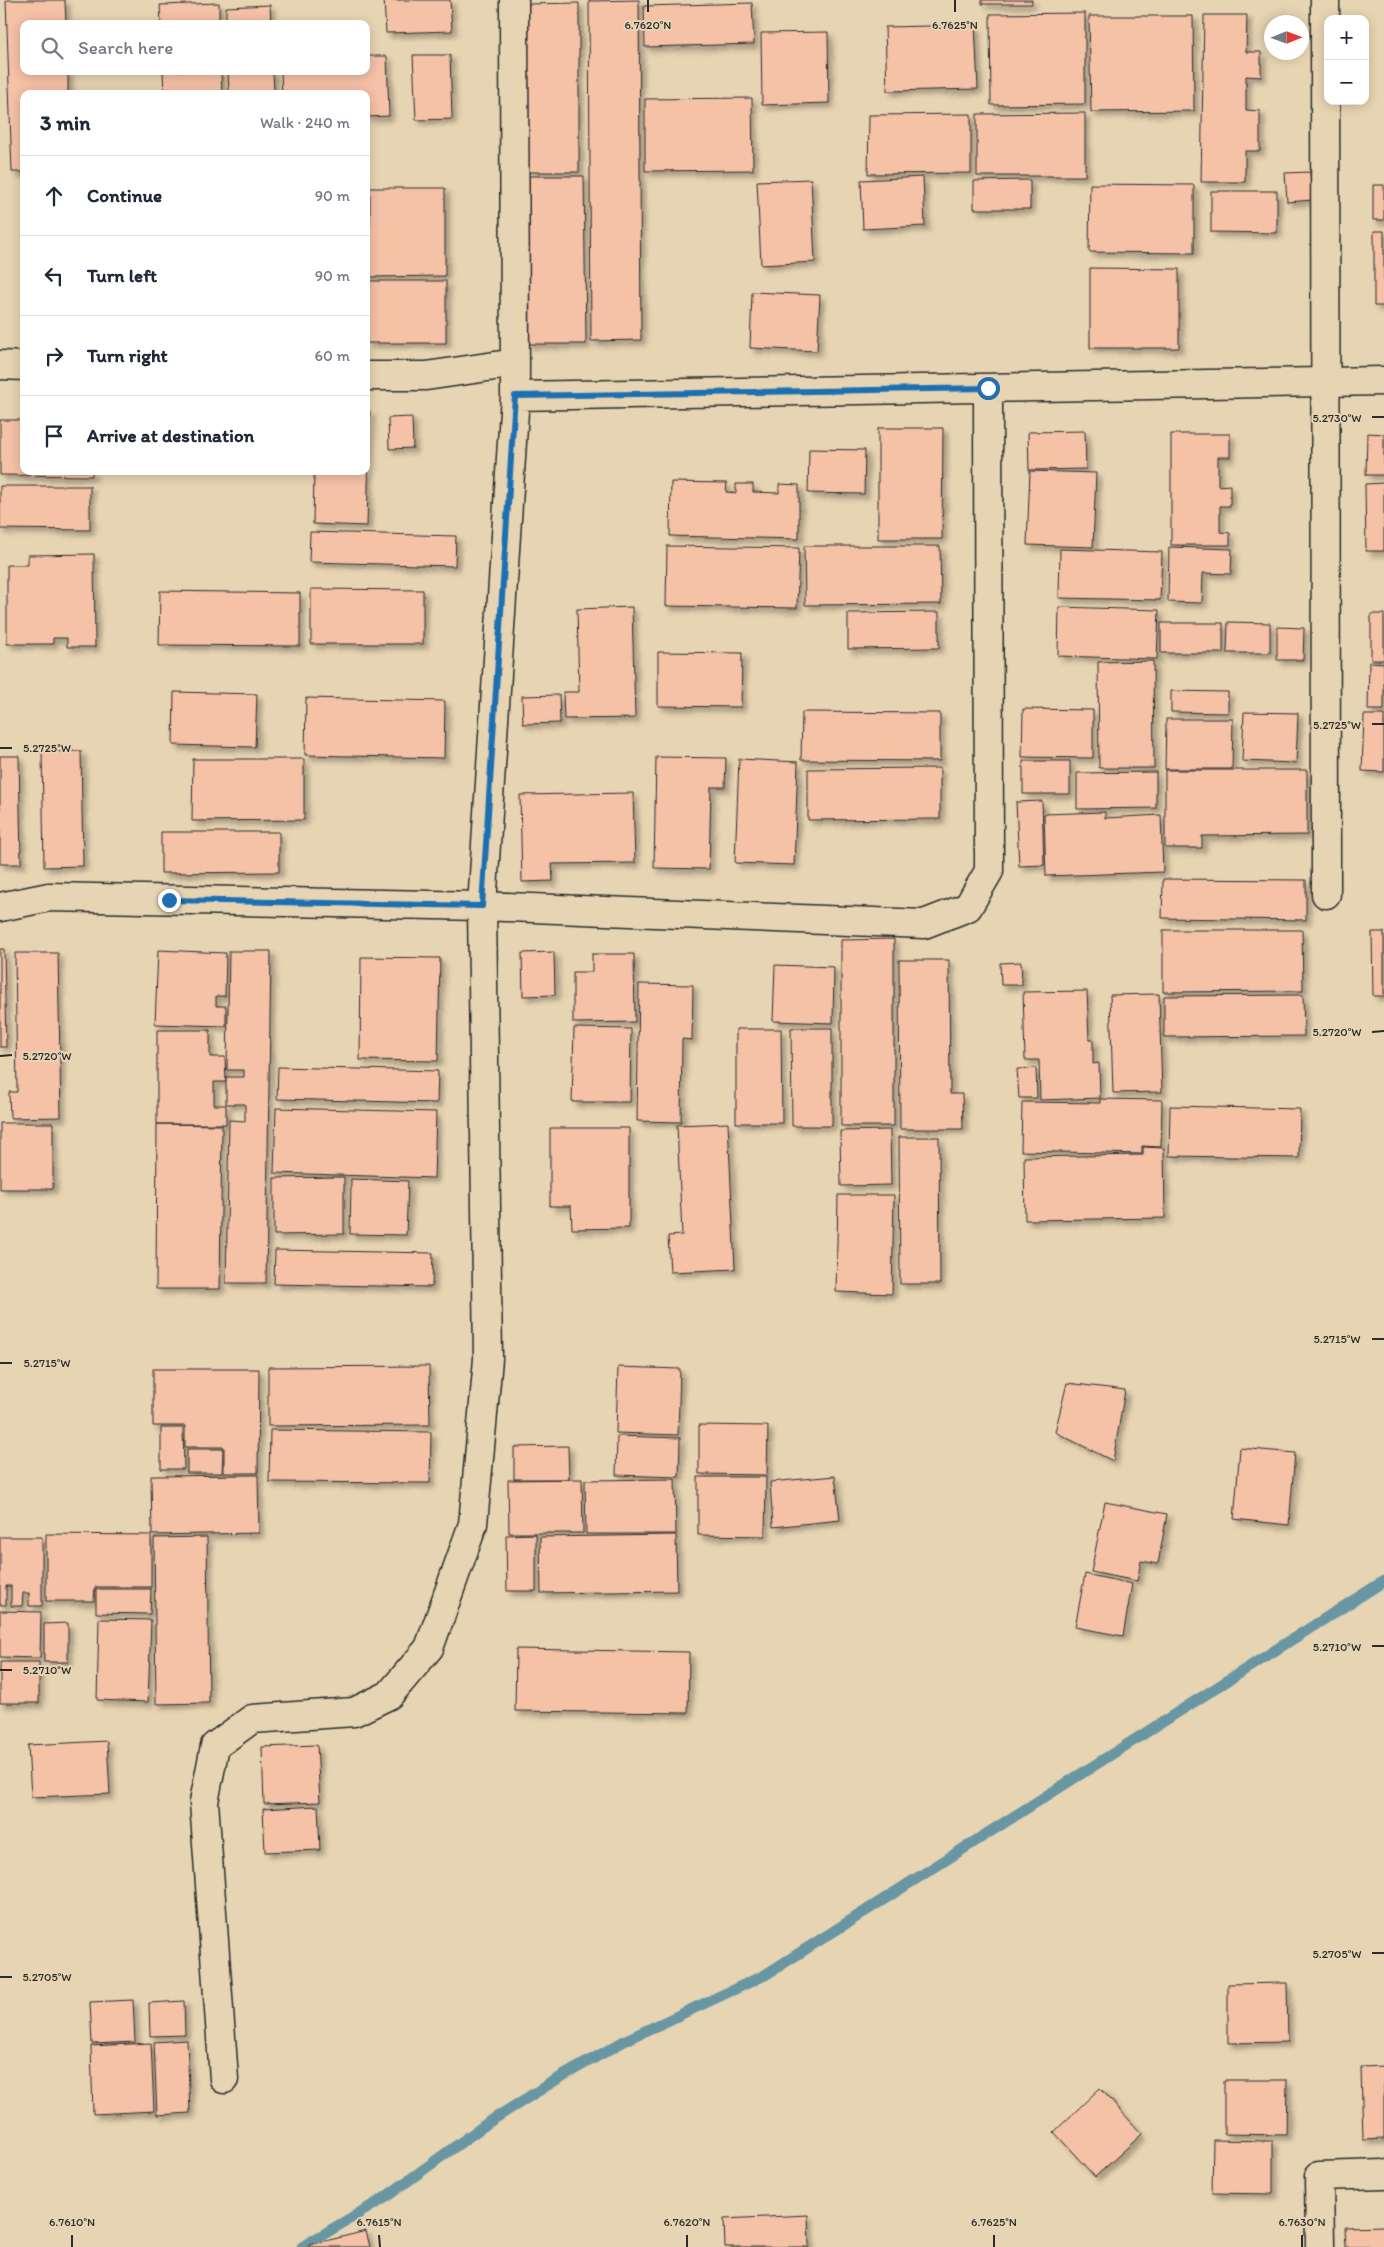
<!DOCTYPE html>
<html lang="en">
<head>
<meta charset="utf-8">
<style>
	:root { --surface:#fff; --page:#f2f2f3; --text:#1f2937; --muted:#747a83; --line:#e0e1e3 }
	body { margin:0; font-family:Itim,sans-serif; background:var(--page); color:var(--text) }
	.controls { position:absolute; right:15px; top:15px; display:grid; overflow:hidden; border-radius:10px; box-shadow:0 2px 12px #0003 }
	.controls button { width:45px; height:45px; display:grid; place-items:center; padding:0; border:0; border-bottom:1px solid var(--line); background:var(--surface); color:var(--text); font:25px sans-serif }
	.compass { position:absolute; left:1264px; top:15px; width:45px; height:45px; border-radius:50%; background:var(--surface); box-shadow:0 2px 12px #0003; rotate:89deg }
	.stop { position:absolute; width:15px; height:15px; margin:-11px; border:4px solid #1f6fb2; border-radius:50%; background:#fff }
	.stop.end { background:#1f6fb2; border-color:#fff; box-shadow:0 1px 5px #0008 }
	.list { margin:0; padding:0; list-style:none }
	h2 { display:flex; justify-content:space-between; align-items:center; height:65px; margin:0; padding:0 20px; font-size:21px }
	h2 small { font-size:16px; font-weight:400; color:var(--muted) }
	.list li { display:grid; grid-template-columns:32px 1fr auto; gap:15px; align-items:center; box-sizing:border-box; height:80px; padding:0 20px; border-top:1px solid var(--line) }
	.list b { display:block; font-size:19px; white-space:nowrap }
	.list em { font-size:16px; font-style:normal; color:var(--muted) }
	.icon { flex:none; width:28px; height:28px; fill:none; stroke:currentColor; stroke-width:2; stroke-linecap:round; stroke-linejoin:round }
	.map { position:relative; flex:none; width:1384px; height:2247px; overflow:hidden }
	.search { position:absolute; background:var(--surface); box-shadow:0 2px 12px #0003; left:20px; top:20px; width:350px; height:55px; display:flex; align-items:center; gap:12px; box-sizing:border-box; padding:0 18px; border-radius:10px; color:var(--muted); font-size:19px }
	.panel { position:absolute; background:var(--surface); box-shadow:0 2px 12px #0003; left:20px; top:90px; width:350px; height:385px; border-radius:10px }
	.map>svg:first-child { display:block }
</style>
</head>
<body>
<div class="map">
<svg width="1384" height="2247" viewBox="0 0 1384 2247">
	<defs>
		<filter id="shadow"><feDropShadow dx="4.5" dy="4.5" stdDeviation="2.5" flood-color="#0004"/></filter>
	</defs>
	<rect width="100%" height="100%" fill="#e7d4b2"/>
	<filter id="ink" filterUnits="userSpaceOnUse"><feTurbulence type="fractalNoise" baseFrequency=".02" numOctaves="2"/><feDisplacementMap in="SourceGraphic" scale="10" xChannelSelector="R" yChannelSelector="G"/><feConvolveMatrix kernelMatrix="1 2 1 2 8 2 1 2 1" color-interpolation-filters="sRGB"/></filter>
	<g filter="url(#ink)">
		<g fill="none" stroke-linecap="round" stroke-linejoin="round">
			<!-- stream -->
			<path stroke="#6996a3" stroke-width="11" d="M302 2247 383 2199 489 2122 554 2081 626 2040 765 1975 1384 1581"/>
		</g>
		<!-- building -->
		<path fill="#f5c1a7" stroke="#2b2b2b" filter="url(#shadow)" d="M6 0H65L66 24H24V71H68V94H24V172H12Z
			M384 0H450L452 31 386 33Z
			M639 0 641 340 591 341 589 1Z
			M982 0H1032V4H982Z
			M219 3V24H161L160 5Z
			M579 3V172H528L527 4Z
			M752 3 754 44 645 47 644 6Z
			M270 5 271 24H226V7Z
			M1085 13V104L991 105 990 14Z
			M1204 15H1247L1246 52H1261V77L1246 76V110L1260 111V151H1245V182H1201Z
			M1089 16H1193L1194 111 1091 112Z
			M975 25 978 89 887 91 885 27Z
			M828 32 829 103 762 105 761 33Z
			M413 55H450L452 119 416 120Z
			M366 56H387L389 116 366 117V94H282L281 71H366Z
			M163 71H221L222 94H164Z
			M228 71H273L274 93 229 94Z
			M752 98 753 170 645 171V99Z
			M1085 113V176H977V114Z
			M971 114V173L868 174 869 115Z
			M1310 172 1312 200 1287 202 1285 173Z
			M527 176H584L586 344H527Z
			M923 177 925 226 863 229 861 180Z
			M811 179 815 262 761 265 757 181Z
			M1030 180V209H974V181Z
			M1090 184 1194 185V253L1089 252Z
			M1373 185H1384V220H1373Z
			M370 188H445V276L366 277V227H370Z
			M1211 191H1277V233L1211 232Z
			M1374 231H1384V306H1374Z
			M1090 268 1179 269V348H1090Z
			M366 281H446V343H366Z
			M752 292 820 295 817 351 750 348Z
			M366 411H370L367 526 313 524 314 471H366Z
			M412 417 413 448 389 449 388 418Z
			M0 420H24V471H92V476L0 475Z
			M878 428H943L942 539H878Z
			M1085 431 1086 469 1029 470 1028 432Z
			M1367 433 1384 434V475H1366Z
			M1171 434H1230V457H1218V486L1230 485V506H1220V532L1230 533V545H1171Z
			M809 449 865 450 864 494 808 493Z
			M1030 471 1096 473 1093 547 1027 545Z
			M671 482 727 483 726 492 736 493V484H753V492L779 493V484L799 485V539L670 536Z
			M1384 483V551H1366L1365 484Z
			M0 486H90V530L0 529Z
			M310 532 456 536 455 566 309 562Z
			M667 546 799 548 797 608 666 606Z
			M804 546H940L941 604 805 605Z
			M1169 547 1232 549 1231 574 1203 573 1202 603 1168 602Z
			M1060 549 1162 552 1160 600 1059 598Z
			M94 554 95 647H67V638H53V644H7V565H28V555Z
			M311 589 423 590V644H311Z
			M160 591 300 593V646L159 645Z
			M632 607 635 718 564 719 563 692H579L577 609Z
			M1059 607 1159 610 1157 659 1058 656Z
			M939 612V648L848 649V613Z
			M1371 614H1384V660H1371Z
			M1228 622 1270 623V653H1227Z
			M1161 623H1223V653H1161Z
			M1277 627 1304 628 1303 660H1277Z
			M658 652 742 653 741 707 658 706Z
			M1153 661 1154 768H1099L1098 662Z
			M1369 662 1384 663V710H1368Z
			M1171 691 1228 692V713L1171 712Z
			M174 692 257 694 255 747 173 745Z
			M559 695 560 723 523 724 522 696Z
			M306 698 445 701 444 758 305 755Z
			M1023 709 1093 710V758L1022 757Z
			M802 712 940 713V761L801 760Z
			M1244 712 1298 713 1296 763 1242 761Z
			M1364 715H1384V772L1362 771Z
			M1166 719H1233L1232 769H1165Z
			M81 751 83 866 44 867 42 752Z
			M0 756H19L21 864H0Z
			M656 757 726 758 725 787H711L709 869 654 868Z
			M193 759H304V820L192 821Z
			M739 759 798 762 794 865 735 863Z
			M1023 761H1070V794H1023Z
			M940 768V819L808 820V769Z
			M1165 770H1307V835L1202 836V848H1165Z
			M1156 772V808L1077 809V773Z
			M633 793 635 863 552 864 553 881 522 882 520 795Z
			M1042 801 1044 865 1019 866 1016 802Z
			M1105 812V818L1161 815 1163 872 1046 876 1044 814Z
			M161 832H279V872L161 873Z
			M1163 879 1306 880V920L1162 918Z
			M1163 930H1302L1303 991 1163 992Z
			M1372 932H1384V996H1373Z
			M894 939V1126H841V940Z
			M0 949H4L6 1047H0Z
			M158 950 226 953 225 996H216V1006H226V1026L155 1024Z
			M229 951H271L266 1283H226L229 1120 245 1121V1104H226V1077H244V1070H227Z
			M554 952 555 995 523 996 522 953Z
			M15 953H58L61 1117 10 1118 9 1092H17Z
			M592 954H634L635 1022 573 1023V972H592Z
			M361 957 440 958 438 1061 360 1060Z
			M899 960H949L950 1094H962L963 1129H900Z
			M1021 962 1022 985H1001L1000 963Z
			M775 965 834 967 833 1023 773 1021Z
			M639 984 693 985 692 1040 682 1039 681 1122 637 1121Z
			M1087 991 1089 1040H1093V1064L1099 1063 1100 1098 1040 1100 1039 1060H1025L1023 992Z
			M1159 994 1162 1092 1113 1093 1110 995Z
			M1303 995 1304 1036 1164 1037V996Z
			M574 1028 631 1029 630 1102H572Z
			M791 1028H832V1126H792Z
			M736 1029H781L782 1123H736Z
			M157 1030H210V1057H225L226 1082H214V1105H226V1124H157Z
			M278 1067 438 1071 437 1103 277 1099Z
			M1036 1068 1037 1098H1019L1017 1069Z
			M1100 1099 1162 1100 1161 1147 1142 1146V1154L1021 1151 1022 1102 1100 1103Z
			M1170 1106 1300 1109 1299 1158 1169 1156Z
			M276 1108 436 1112 434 1178 274 1173Z
			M0 1123H53V1189H0Z
			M728 1123 735 1269 670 1272 668 1236 682 1235 677 1125Z
			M157 1124 222 1125 220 1289H156Z
			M550 1128H629V1228L572 1229 571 1206H550Z
			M890 1130 891 1185 841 1186 840 1131Z
			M899 1137H939L940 1284H900Z
			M1143 1147 1164 1148 1165 1218 1025 1220 1024 1157 1143 1155Z
			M344 1177V1234L274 1235V1178Z
			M351 1179 408 1181 406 1235 350 1234Z
			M838 1195H894L892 1294 836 1292Z
			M275 1250 433 1253 432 1287 274 1284Z
			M429 1366 430 1425 268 1426V1367Z
			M618 1367 680 1369 678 1435 616 1433Z
			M153 1369H259L258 1473H224V1447H185V1426H153Z
			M1067 1383 1125 1390 1113 1461 1055 1432Z
			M699 1425 768 1426 767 1475 699 1474Z
			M161 1428H183L184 1469H161Z
			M270 1430 431 1432 430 1483 269 1482Z
			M617 1436 680 1438 679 1477 616 1475Z
			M568 1446 569 1479H514V1447Z
			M1240 1448 1295 1453 1289 1525 1234 1519Z
			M187 1449H223L222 1473H187Z
			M258 1475 259 1533 152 1535 151 1476Z
			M835 1476 840 1520 773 1527 770 1482Z
			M698 1477H766L765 1536 698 1535Z
			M582 1479 583 1533H509L508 1480Z
			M675 1479 676 1534H586L585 1480Z
			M1105 1502 1167 1514 1158 1564 1141 1561 1137 1581 1091 1572Z
			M46 1534 151 1535V1587H95L94 1601H46Z
			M536 1534V1591H507L506 1535Z
			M676 1535 677 1591 541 1593 540 1537Z
			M0 1537H42V1606H29V1593H23L22 1606H11V1586H6V1605H0Z
			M207 1537 209 1703 156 1704 154 1538Z
			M1085 1574 1132 1584 1123 1636 1075 1627Z
			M96 1589H151L150 1614 96 1613Z
			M0 1611 41 1612 40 1658 0 1657Z
			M99 1619 151 1620 148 1702 97 1700Z
			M68 1623V1662H44V1624Z
			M516 1649 689 1652 688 1713 515 1711Z
			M0 1662H39V1703H0Z
			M107 1741 110 1794 31 1797 28 1745Z
			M317 1745 320 1802 264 1804 262 1747Z
			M318 1806 320 1850 265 1852 263 1809Z
			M1287 1983 1288 2042 1228 2043V1984Z
			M133 2000 135 2042 92 2044 90 2002Z
			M184 2001 185 2035 150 2036 149 2003Z
			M187 2040 190 2113 157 2115 154 2042Z
			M151 2043 154 2111 93 2114 91 2046Z
			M1384 2066V2139L1363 2140 1361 2067Z
			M1224 2080H1287L1286 2135 1224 2134Z
			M1100 2088 1142 2134 1095 2177 1054 2132Z
			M1213 2140 1273 2141V2194L1212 2193Z
			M808 2215 809 2247H725L724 2219Z
			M1384 2226V2247H1346L1345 2227Z
			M366 2231 370 2247H309V2245Z"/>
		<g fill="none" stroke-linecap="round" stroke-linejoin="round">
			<!-- minor casing -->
			<g stroke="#2b2b2b" stroke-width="31">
				<path id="minor" d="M1325 0 1326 894
					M0 365 24 366
					M366 376H426L515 363
					M515 396 1384 381
					M0 907 49 897 482 906 924 924 968 907 989 871 988 388
					M224 2079 204 1802 215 1746 252 1719 354 1712 389 1695 429 1648 473 1524 488 1359 482 906 515 396 514 0
					M1320 2247 1319 2176 1384 2174"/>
			</g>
			<!-- minor -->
			<use href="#minor" stroke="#e7d4b2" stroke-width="28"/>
		</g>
	</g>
	<g fill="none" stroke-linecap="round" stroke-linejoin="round" filter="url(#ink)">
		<!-- route -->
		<path stroke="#1f6fb2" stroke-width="6" d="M169 900 482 906 515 396 988 388"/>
	</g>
	<!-- ticks -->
	<path fill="none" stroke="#2b2b2b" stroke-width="2" d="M648 0V12M955 0V12M1372 417H1384M1372 724H1384M0 748H12M1372 1032 1384 1031M0 1056 12 1055M1372 1339H1384M0 1363H12M1372 1646H1384M0 1670H12M1372 1953H1384M0 1977H12M72 2235V2247M379 2235 380 2247M687 2235V2247M994 2235V2247M1302 2235V2247"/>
	<g font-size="12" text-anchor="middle" fill="#2b2b2b" stroke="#e7d4b2" stroke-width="4" stroke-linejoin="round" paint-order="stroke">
		<text x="648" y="29">6.7620°N</text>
		<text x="955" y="29">6.7625°N</text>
		<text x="1337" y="422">5.2730°W</text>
		<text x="1337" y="729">5.2725°W</text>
		<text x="47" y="752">5.2725°W</text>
		<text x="1337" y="1036">5.2720°W</text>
		<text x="47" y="1060">5.2720°W</text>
		<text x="1337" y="1343">5.2715°W</text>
		<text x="47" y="1367">5.2715°W</text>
		<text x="1337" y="1651">5.2710°W</text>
		<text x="47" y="1674">5.2710°W</text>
		<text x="1337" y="1958">5.2705°W</text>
		<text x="47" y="1981">5.2705°W</text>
		<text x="72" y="2226">6.7610°N</text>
		<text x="379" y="2226">6.7615°N</text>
		<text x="687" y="2226">6.7620°N</text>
		<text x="994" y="2226">6.7625°N</text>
		<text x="1302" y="2226">6.7630°N</text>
	</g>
</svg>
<div class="controls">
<button>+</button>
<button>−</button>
</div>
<svg class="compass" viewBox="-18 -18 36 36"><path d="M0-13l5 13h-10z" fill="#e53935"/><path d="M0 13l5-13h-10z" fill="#747a83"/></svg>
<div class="stop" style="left:988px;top:388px"></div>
<div class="stop end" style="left:169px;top:900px"></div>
<div class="search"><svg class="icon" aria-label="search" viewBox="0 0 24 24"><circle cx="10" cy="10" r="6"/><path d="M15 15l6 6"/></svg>Search here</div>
<section class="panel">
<h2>3 min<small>Walk · 240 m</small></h2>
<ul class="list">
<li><svg class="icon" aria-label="ahead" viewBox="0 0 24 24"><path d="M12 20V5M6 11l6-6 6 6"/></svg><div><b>Continue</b></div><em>90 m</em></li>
<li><svg class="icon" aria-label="left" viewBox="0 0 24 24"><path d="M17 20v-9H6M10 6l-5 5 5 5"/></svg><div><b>Turn left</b></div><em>90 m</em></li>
<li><svg class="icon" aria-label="right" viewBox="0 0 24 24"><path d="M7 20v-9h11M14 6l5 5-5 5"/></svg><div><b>Turn right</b></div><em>60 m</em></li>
<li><svg class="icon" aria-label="arrive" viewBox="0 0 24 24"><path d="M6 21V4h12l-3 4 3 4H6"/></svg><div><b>Arrive at destination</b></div></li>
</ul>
</section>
</div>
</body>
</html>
